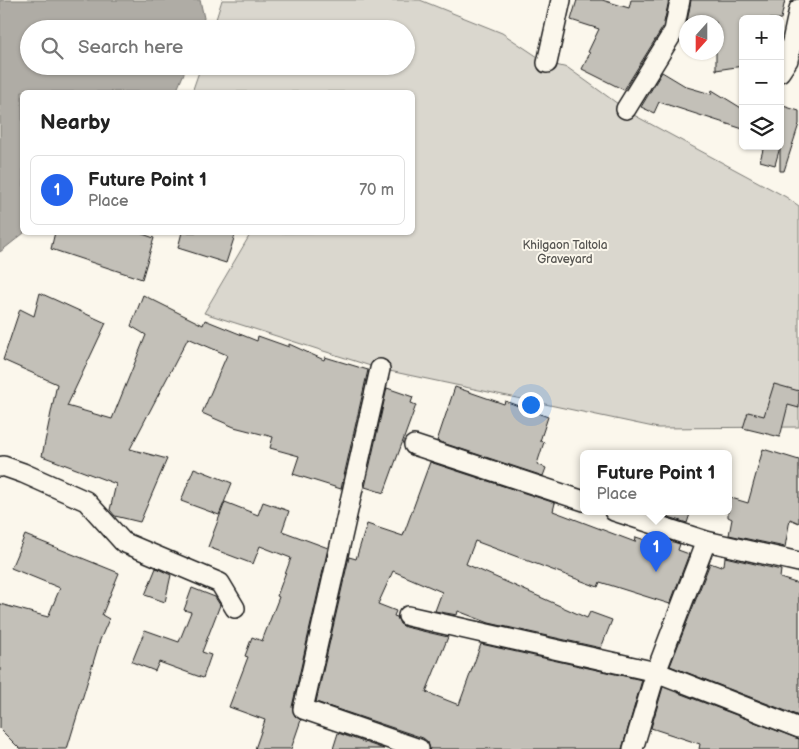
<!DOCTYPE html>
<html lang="en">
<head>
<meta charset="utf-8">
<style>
	:root { --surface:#fff; --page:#f6f6f6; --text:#222; --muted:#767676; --line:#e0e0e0; --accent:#2563eb }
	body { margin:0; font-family:"Balsamiq Sans",sans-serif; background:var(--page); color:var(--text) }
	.controls { position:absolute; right:15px; top:15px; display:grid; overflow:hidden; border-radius:8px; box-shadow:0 1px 4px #0004 }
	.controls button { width:45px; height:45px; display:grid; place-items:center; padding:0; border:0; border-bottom:1px solid var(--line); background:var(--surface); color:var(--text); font:25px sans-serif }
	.compass { position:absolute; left:679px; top:15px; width:45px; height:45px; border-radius:50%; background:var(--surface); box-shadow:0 1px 4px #0004; rotate:201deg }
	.you { position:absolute; left:530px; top:404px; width:18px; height:18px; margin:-12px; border:4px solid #fff; border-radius:50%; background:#1a73e8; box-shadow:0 0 0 8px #1a73e833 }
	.badge { display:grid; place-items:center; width:32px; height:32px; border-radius:50%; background:var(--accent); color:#fff; font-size:16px; font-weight:700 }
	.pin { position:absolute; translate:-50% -41px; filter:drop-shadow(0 1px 2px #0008) }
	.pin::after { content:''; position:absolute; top:26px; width:18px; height:15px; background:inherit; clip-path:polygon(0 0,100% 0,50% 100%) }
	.popup { position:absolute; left:580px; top:450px; width:152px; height:65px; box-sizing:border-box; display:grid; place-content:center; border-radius:8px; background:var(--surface); filter:drop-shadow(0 1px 4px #0005); font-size:16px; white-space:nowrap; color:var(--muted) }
	.popup b { font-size:19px; color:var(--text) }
	.popup::after { content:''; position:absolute; left:50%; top:100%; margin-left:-10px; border:10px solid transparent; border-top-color:var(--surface) }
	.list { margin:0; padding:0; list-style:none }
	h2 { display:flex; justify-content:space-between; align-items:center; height:65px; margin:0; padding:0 20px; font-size:21px }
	h2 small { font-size:16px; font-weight:400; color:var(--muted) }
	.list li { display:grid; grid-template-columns:32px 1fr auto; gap:15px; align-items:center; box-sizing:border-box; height:70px; margin:0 10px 10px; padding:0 10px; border:1px solid var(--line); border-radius:8px }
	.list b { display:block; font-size:19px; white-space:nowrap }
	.list p { margin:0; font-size:16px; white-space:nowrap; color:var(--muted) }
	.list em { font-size:16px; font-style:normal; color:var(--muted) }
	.icon { flex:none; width:28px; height:28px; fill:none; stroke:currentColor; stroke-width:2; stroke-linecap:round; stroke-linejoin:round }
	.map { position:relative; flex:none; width:799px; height:749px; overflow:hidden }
	.search { position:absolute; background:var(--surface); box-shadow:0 1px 4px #0004; left:20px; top:20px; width:395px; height:55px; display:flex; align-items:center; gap:12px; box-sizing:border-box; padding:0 18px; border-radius:28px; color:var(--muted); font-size:19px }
	.panel { position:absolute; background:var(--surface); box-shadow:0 1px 4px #0004; left:20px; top:90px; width:395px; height:145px; border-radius:8px }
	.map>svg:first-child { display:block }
</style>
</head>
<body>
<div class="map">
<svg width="799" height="749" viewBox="0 0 799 749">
	<rect width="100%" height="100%" fill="#fbf7ec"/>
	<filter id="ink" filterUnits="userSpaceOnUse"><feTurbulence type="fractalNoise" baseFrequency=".02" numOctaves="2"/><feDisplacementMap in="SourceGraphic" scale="10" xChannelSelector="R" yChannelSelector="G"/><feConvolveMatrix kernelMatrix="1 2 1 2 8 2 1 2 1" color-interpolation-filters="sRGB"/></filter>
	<g filter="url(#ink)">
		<!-- green -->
		<path fill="#dad7ce" stroke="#7b7a75" d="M222 0H420L502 33 547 63 568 68 632 114 786 197 799 206V427L658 428 380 369 204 313 251 233 412 232V92H192L201 66H406V29H213Z"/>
		<!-- water -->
		<path fill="#afaca5" stroke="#74726e" d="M0 0H200L204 18 201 29H29V66H187L176 92H22L24 233 0 252Z"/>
		<!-- building -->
		<path fill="#c3c0b8" stroke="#1c1c1c" d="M577 0H602L629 8 631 0H669L663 27 624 90 582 69 590 53 588 52 599 29 571 20Z
			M691 0H785L781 19H743V66L716 70V22H687Z
			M662 72 687 87 711 94 712 90 743 109V129L659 102 654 113 641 107Z
			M780 105 799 111V124L784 171H780V147L775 165 760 161 764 146H780Z
			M55 232H137L154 238 142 279 51 249Z
			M182 232H236L226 263 178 248Z
			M40 293 106 323 67 406 112 419 146 335 131 326 143 295 203 325 205 320 257 341 258 336 289 347V344L324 360 325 357 368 370 341 489 293 474 299 456 270 448 273 437 234 427 202 413 227 355 188 338 130 449 167 459 140 522 115 516 110 510 116 484 42 456 57 384 3 360 20 309 34 316Z
			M774 384 799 391V408L788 405 780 437 743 428 748 412 764 416Z
			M455 387 504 404 505 401 548 417 540 441 544 442 537 464 546 468 543 476 437 441Z
			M387 388 413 397 411 403 416 405 384 493 365 487Z
			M763 449 799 460V523L790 519 785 547 729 535 732 519 728 517V497L748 503Z
			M430 462 555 503 553 511 635 542 636 537 654 543 656 537 680 544 678 550 689 554 670 604 600 582 598 587 475 541 466 564 587 618 590 612 612 620 601 648 489 623 458 611 457 615 435 611 442 592 393 571 378 604 396 611 394 616 397 617 400 624 405 627 448 637 426 692 459 705 481 644 642 680 622 749H430L428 742 423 738 316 702 349 557 356 559 367 524 403 536Z
			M194 468 232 483 219 515 181 501Z
			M225 502 258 515 263 502 289 511 282 531 328 548 292 707 295 716 301 720 291 749H255L265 720 229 707 248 657 245 656 252 637 262 641 279 597 277 596 291 558 260 546 253 564 208 547Z
			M665 511H691L687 523 663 515Z
			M25 535 119 573 102 615 109 619 100 640 67 749H20L0 729V604L48 617 60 588 11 568Z
			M725 557 781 570 780 578 799 584V716L670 666 710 563 721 567 722 565H724Z
			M156 568 171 575 165 602 145 595Z
			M192 588 215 597 220 605 202 652 211 655 203 678 159 662 155 671 132 662 145 630 179 642 191 612 184 610Z
			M663 687 799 739V749H699L700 744 651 728Z
			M338 733 384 749H333Z"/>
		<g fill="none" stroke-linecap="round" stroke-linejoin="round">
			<!-- street casing -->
			<g stroke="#1c1c1c" stroke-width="22">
				<path id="street" d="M547 63 561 0
					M780 72 788 60 799 9
					M626 109 674 31 680 0
					M380 369 303 709 419 749
					M414 445 584 501
					M0 467 3 466 23 473 86 501 123 542 220 583 235 608
					M614 511 706 541 799 562
					M408 616 656 672 799 728
					M633 749 656 672 706 541"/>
			</g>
			<!-- street -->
			<use href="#street" stroke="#fbf7ec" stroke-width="19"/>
		</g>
	</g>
	<g text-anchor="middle" stroke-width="4" stroke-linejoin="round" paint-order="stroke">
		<!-- park labels -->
		<g font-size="12" fill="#555451" stroke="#fbf7ec">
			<text x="565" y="249">Khilgaon Taltola<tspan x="565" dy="14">Graveyard</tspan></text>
		</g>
	</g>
</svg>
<div class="controls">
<button>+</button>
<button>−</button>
<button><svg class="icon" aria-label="layers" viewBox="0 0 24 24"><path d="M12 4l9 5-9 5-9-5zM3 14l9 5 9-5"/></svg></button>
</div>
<svg class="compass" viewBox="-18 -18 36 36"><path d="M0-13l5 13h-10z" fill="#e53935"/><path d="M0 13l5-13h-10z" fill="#767676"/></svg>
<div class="you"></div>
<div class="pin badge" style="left:656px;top:572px">1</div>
<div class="popup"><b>Future Point 1</b>Place</div>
<div class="search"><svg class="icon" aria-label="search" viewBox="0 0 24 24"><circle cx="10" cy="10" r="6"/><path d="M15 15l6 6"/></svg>Search here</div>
<section class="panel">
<h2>Nearby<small></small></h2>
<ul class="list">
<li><span class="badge">1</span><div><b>Future Point 1</b><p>Place</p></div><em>70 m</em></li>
</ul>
</section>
</div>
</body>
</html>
